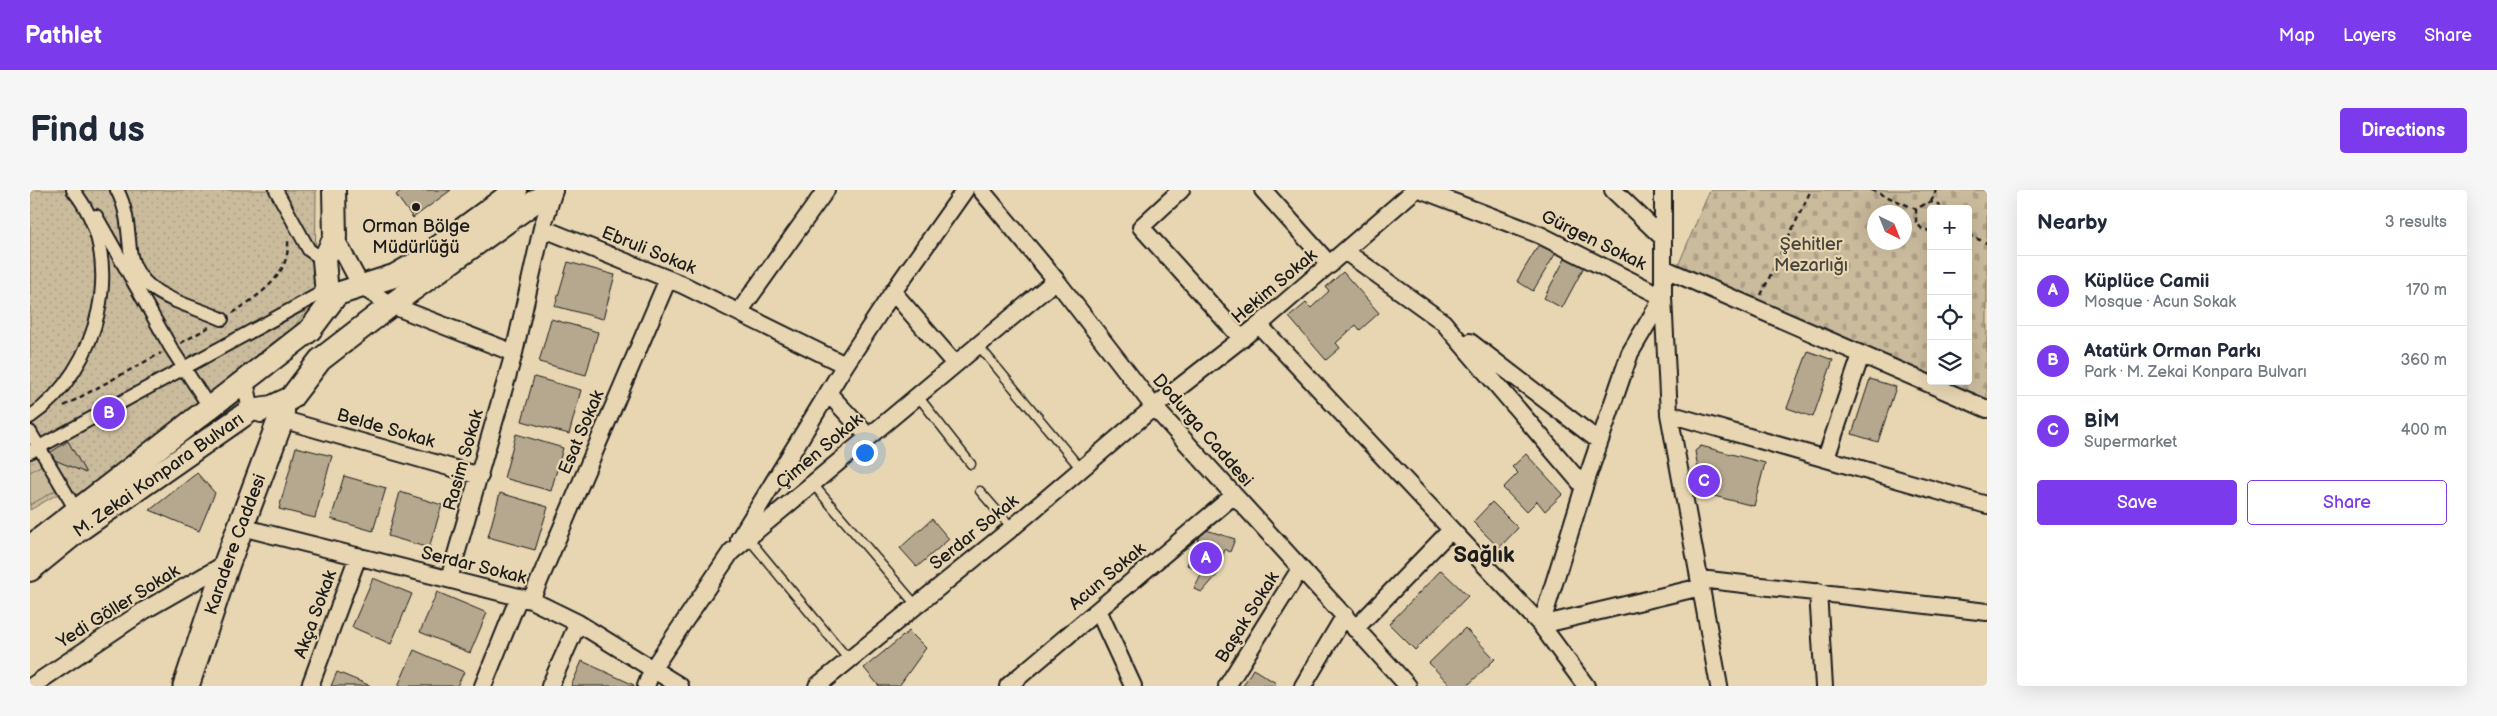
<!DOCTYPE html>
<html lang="en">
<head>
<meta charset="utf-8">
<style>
	:root { --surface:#fff; --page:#f6f6f7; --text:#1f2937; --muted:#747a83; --line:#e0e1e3; --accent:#7c3aed }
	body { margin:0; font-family:"Balsamiq Sans",sans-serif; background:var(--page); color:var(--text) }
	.controls { position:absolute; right:15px; top:15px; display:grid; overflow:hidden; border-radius:5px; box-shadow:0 5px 20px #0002 }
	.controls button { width:45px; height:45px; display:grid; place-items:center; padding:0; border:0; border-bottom:1px solid var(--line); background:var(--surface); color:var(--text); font:25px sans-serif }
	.compass { position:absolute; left:1837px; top:15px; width:45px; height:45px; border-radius:50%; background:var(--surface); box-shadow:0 5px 20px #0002; rotate:137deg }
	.you { position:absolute; left:834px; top:262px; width:18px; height:18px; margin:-12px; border:4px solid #fff; border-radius:50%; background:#1a73e8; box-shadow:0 0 0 8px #1a73e833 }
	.badge { display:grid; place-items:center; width:32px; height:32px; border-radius:50%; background:var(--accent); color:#fff; font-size:16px; font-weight:700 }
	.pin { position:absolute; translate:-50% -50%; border:2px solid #fff; box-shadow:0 1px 5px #0006 }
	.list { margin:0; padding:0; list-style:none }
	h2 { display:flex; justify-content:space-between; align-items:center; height:65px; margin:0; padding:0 20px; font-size:21px }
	h2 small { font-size:16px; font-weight:400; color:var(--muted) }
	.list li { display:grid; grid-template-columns:32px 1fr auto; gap:15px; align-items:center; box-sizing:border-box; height:70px; padding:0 20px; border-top:1px solid var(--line) }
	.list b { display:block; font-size:19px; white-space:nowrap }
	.list p { margin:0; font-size:16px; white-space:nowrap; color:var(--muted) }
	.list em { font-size:16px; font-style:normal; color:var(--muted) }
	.actions { display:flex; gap:10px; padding:15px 20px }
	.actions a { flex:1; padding:11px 0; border:1px solid var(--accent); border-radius:5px; text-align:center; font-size:18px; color:var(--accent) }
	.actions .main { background:var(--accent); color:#fff }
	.icon { flex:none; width:28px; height:28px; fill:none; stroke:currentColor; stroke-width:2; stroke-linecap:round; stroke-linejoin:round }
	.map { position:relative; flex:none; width:1957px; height:496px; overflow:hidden; border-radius:5px }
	header { display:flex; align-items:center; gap:30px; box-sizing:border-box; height:70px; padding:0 25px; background:var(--accent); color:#fff }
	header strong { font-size:24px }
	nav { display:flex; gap:28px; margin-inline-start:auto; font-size:18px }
	.intro { display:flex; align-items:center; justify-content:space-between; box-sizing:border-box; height:120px; padding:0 30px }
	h1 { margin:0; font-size:35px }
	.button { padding:12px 22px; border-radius:5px; background:var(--accent); color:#fff; font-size:18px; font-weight:700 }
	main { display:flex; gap:30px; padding:0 30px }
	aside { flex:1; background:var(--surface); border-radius:5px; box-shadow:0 5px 20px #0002 }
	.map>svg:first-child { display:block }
</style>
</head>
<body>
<header>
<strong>Pathlet</strong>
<nav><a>Map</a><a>Layers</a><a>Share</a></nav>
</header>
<div class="intro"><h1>Find us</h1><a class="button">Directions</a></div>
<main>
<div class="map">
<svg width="1957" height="496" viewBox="0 0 1957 496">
	<defs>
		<pattern id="grass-dots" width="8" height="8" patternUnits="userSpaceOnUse" patternTransform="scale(1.25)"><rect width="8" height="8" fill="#cbbb9d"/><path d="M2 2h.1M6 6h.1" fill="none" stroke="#aea087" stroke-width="1.8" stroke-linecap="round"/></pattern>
		<pattern id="cemetery-stones" width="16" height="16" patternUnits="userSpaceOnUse" patternTransform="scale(1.25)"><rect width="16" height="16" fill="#cbbb9d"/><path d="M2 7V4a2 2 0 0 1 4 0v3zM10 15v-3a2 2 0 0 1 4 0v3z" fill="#aea087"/></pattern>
	</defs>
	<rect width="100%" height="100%" fill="#e8d6b3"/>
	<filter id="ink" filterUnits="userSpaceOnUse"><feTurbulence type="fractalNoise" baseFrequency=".02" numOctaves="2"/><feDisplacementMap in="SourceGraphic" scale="10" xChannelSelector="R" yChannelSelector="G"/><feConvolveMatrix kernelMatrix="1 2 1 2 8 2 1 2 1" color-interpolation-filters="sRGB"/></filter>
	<g filter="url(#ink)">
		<!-- grass -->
		<path fill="url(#grass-dots)" stroke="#746c5c" d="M0 0H286L285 110 260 142 55 304 26 305 0 320Z"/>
		<!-- cemetery -->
		<path fill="url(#cemetery-stones)" stroke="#746c5c" fill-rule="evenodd" d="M1680 0H1957V211L1911 191H1938V19H1901V187L1648 76ZM1844 22H1874V52H1844Z"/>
		<!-- garden -->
		<path fill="#cbbb9d" stroke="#746c5c" d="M12 275 26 300 0 315V282Z"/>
		<!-- building -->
		<path fill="#b6a88e" stroke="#1c1c1c" d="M372 0H421L383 28 366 5Z
			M1511 51 1527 61 1503 101 1487 91Z
			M1537 65 1555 75 1532 118 1514 108Z
			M538 72 585 85 573 129 525 116Z
			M1313 82 1349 123 1330 140 1326 135 1306 153 1310 158 1296 170 1259 127 1276 113 1281 118 1299 101 1296 97Z
			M521 129 568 142 556 185 509 172Z
			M1778 161 1803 170 1783 227 1757 218Z
			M504 187 551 200 539 244 492 231Z
			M1840 189 1866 197 1848 252 1822 244Z
			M486 244 533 258 521 301 474 288Z
			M38 251 56 283 15 266Z
			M1671 256 1735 273 1724 316 1672 303 1665 261Z
			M266 257 302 266 285 328 249 319Z
			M1496 264 1533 304 1515 321 1507 311 1496 322 1473 298 1488 283 1482 277Z
			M167 283 185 303 169 341 120 320Z
			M314 286 356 298 343 341 301 329Z
			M370 302 412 315 399 358 358 346Z
			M470 303 518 317 505 360 458 347Z
			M1462 312 1488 338 1469 358 1443 332Z
			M902 329 919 349 887 377 870 358Z
			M1173 339 1205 349 1200 362 1195 359 1187 385 1172 402 1164 399 1173 381 1157 375Z
			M1411 380 1438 406 1385 460 1359 434Z
			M343 388 382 404 361 454 322 437Z
			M407 402 457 423 440 463 390 442Z
			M1435 438 1465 469 1437 496H1421L1399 473Z
			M879 441 896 458 869 496H849L834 478Z
			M384 460 434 482 427 496H368Z
			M552 471 604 495V496H541Z
			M1223 479 1246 493 1244 496H1213Z
			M307 482 341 496H301Z"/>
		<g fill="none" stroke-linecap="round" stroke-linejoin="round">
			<!-- service casing -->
			<g stroke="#1c1c1c" stroke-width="11">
				<path id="service" d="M948 155 1051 279
					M887 205 941 274
					M782 293 886 415
					M950 301 982 338
					M718 348 819 470"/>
			</g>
			<!-- pedestrian casing -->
			<g stroke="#1c1c1c" stroke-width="16">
				<path id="pedestrian" d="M87 0C97 18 98 39 100 60 106 107 157 113 192 129
					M246 0 279 60 294 70
					M66 26 141 158 180 218
					M0 227C69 180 99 68 43 0
					M0 242 46 320
					M0 262 295 101"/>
			</g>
			<!-- minor casing -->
			<g stroke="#1c1c1c" stroke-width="20">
				<path id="minor" d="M951 0 1026 90 1124 217 1378 496
					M1151 0 1111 37 1212 149
					M1233 0 1300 75
					M1583 0 1632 47
					M1633 0V107L1639 224 1689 496
					M512 38 653 95 815 175
					M305 47 331 96 361 115 484 163 512 38 524 0
					M1316 62 1413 132 1554 297 1600 163 1633 107 1510 45 1392 0
					M1633 78 1957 219
					M863 102 925 174
					M709 122 796 0
					M1229 135 1511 435 1556 496
					M1440 152 1569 251
					M215 192 221 220 231 224
					M798 203 838 246
					M1639 224 1957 315
					M251 229 450 286
					M1796 268 1831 165
					M211 337 501 410 548 433 650 496
					M709 349 815 175 863 102 935 0
					M419 389 484 163
					M1670 389 1957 422
					M1788 402 1794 496
					M501 410 638 89
					M1068 420 1103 496
					M1511 435 1671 397
					M1511 435 1554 297
					M1325 439 1420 341
					M2 496 115 420 197 373
					M280 496 328 366
					M453 496 489 407
					M520 496 548 433
					M616 496 623 478 701 362 1026 90
					M787 496 982 338 1124 217 1229 135 1385 0
					M978 496 1203 306
					M1197 496 1270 379
					M1273 496 1315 425"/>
			</g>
			<!-- secondary casing -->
			<g stroke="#1c1c1c" stroke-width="26">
				<g id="secondary">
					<path d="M298 115 294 70 305 47 304 0"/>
					<path d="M0 357 280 140 307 104 364 86 385 74 486 0"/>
					<path id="s1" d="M0 380 49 340 221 220 242 217 261 208 290 170 361 115 521 0"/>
				</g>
			</g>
			<!-- primary casing -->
			<g stroke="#1c1c1c" stroke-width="29">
				<g id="primary">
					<path id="s2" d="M156 496 197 373 251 229 252 214"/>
				</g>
			</g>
			<!-- path -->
			<path stroke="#1c1c1c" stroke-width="2.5" stroke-dasharray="5 4" stroke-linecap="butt" d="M1841 0 1886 19
				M1901 12 1906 0
				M1901 41 1892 39 1886 32V19L1899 12 1908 14 1912 19
				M1938 45 1957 53
				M1731 105 1781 0
				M203 123C230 104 260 86 258 50
				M151 153 179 137
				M34 216 131 163"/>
			<!-- service -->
			<use href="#service" stroke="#e8d6b3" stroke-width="8"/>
			<!-- pedestrian -->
			<use href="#pedestrian" stroke="#e8d6b3" stroke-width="12"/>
			<!-- minor -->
			<use href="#minor" stroke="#e8d6b3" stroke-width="16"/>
			<!-- secondary -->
			<use href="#secondary" stroke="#e8d6b3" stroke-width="22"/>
			<!-- primary -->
			<use href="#primary" stroke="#e8d6b3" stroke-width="25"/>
		</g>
	</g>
	<!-- markers -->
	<circle fill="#1c1c1c" stroke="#e8d6b3" stroke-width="2" cx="386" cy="17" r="5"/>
	<g text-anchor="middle" stroke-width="4.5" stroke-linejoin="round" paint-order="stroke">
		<!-- poi labels -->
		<g font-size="18" fill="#1c1c1c" stroke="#e8d6b3">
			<text x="386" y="42">Orman Bölge<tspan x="386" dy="21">Müdürlüğü</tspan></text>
		</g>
		<!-- street labels -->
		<g font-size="18" fill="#1c1c1c" stroke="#e8d6b3">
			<text transform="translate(1564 50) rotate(26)" y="6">Gürgen Sokak</text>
			<text transform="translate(619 60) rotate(22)" y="6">Ebruli Sokak</text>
			<text transform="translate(1244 96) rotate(-40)" y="6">Hekim Sokak</text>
			<text transform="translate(356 238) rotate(16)" y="6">Belde Sokak</text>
			<text transform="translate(1173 240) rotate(49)" y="6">Dodurga Caddesi</text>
			<text transform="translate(551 242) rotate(-67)" y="6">Esat Sokak</text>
			<text transform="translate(789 261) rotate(-40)" y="6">Çimen Sokak</text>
			<text transform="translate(433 270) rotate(-74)" y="6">Rasim Sokak</text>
			<text dy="6" stroke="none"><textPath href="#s1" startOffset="160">M. Zekai Konpara Bulvarı</textPath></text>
			<text transform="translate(944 342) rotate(-39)" y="6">Serdar Sokak</text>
			<text dy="6" stroke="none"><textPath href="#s2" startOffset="150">Karadere Caddesi</textPath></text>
			<text transform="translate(444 375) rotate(14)" y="6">Serdar Sokak</text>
			<text transform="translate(1077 386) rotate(-40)" y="6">Acun Sokak</text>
			<text transform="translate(88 416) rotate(-32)" y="6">Yedi Göller Sokak</text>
			<text transform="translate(285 424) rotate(-70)" y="6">Akça Sokak</text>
			<text transform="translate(1217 427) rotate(-58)" y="6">Başak Sokak</text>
		</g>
		<!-- park labels -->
		<g font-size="18" fill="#48443c" stroke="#e8d6b3">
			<text x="1781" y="60">Şehitler<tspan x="1781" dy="21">Mezarlığı</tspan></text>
		</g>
		<!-- district labels -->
		<g font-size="22" font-weight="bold" fill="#1c1c1c" stroke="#e8d6b3">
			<text x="1454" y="372">Sağlık</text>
		</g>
	</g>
</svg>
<div class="controls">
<button>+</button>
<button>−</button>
<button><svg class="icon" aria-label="locate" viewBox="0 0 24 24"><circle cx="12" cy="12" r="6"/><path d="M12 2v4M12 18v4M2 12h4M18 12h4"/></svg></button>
<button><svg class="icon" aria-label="layers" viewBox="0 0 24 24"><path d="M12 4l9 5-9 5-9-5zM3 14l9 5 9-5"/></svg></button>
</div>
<svg class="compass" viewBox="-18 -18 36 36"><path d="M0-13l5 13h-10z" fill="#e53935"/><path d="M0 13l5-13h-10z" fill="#747a83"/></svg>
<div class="you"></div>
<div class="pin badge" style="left:1176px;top:368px">A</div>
<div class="pin badge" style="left:79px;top:223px">B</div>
<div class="pin badge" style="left:1674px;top:291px">C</div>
</div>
<aside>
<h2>Nearby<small>3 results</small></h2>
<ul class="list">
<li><span class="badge">A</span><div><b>Küplüce Camii</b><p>Mosque · Acun Sokak</p></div><em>170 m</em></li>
<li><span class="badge">B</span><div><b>Atatürk Orman Parkı</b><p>Park · M. Zekai Konpara Bulvarı</p></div><em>360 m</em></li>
<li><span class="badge">C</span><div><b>BİM</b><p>Supermarket</p></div><em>400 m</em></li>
</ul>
<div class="actions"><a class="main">Save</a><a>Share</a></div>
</aside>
</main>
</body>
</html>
